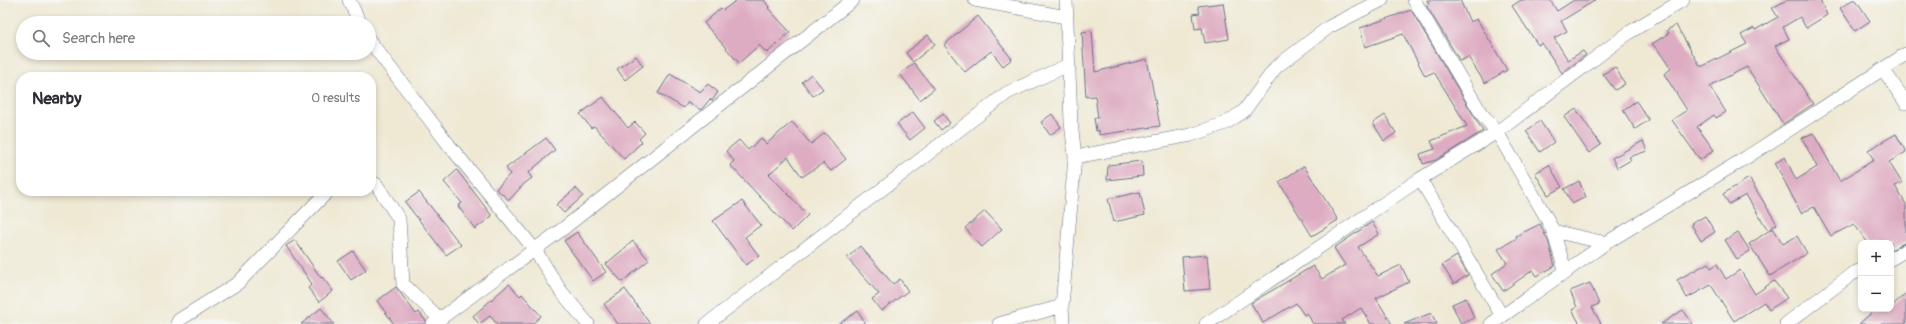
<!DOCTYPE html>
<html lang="en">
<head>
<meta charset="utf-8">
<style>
	:root { --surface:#fff; --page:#f2f2f3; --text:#2b2b33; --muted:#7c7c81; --line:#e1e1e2 }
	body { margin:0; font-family:Pangolin,sans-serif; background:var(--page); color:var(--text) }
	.controls { position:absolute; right:12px; bottom:12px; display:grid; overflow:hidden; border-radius:8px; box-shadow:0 2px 6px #0003 }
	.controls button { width:36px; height:36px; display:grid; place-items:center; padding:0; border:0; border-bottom:1px solid var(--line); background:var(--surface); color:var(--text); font:20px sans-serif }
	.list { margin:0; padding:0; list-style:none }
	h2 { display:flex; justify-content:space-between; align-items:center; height:52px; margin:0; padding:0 16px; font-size:17px }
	h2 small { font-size:13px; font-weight:400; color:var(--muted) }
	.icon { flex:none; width:22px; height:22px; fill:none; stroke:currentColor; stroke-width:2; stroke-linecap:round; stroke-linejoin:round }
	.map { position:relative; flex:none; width:1906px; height:324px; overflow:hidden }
	.search { position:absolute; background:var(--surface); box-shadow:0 2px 6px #0003; left:16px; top:16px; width:360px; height:44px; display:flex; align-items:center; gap:10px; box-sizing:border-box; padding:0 14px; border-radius:22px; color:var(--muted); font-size:15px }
	.panel { position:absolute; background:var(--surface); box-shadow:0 2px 6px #0003; left:16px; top:72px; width:360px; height:124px; border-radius:16px }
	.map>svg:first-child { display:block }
</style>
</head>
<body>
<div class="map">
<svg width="1906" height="324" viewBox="0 0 1906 324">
	<rect width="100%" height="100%" fill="#f6f6f2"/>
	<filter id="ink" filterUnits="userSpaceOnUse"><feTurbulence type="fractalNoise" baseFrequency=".025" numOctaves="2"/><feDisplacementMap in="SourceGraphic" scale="8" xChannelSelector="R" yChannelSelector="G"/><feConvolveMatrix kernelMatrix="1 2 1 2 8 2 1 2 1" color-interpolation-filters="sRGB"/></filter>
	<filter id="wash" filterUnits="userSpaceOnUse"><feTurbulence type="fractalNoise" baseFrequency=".012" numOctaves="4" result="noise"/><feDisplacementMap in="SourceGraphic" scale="16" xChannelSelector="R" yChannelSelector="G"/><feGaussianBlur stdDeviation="0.9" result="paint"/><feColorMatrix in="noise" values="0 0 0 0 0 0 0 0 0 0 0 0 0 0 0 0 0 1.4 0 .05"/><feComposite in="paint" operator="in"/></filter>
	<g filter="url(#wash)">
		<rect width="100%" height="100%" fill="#efe9d4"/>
		<g id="blocks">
			<!-- building -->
			<path fill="#deacc2" d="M737 0H764L769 7 768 8 790 32 767 53 759 45 739 63 704 23 721 8 723 10Z
				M1427 0H1460L1470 22 1477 19 1507 70 1485 83 1468 57 1460 61 1426 5 1429 4Z
				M1521 0H1550L1557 11 1574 0H1596L1561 21 1567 31 1554 38 1568 60 1583 51 1586 55 1562 73 1542 43 1538 45 1512 6Z
				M1787 0H1820L1827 15 1806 28 1800 17 1783 27 1789 39 1775 46 1813 104 1783 124 1747 67 1713 84 1714 85 1710 87 1726 112 1716 118 1714 115 1697 127 1714 150 1700 160 1672 120 1687 110 1664 74 1671 69 1658 50 1652 44 1669 33 1667 30 1676 25 1700 66H1703L1747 44 1741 35 1754 28 1755 30 1778 17 1772 8Z
				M1852 0H1856L1870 21 1855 31 1840 8Z
				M1223 3 1229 39 1205 43 1202 28 1195 29 1193 14 1200 13 1198 6Z
				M1411 10 1483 131 1436 160 1423 164 1420 154 1435 149 1431 141 1467 126 1434 72 1425 76 1403 34 1365 47 1360 28Z
				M978 16 1012 59 1003 66 991 51 965 72 944 45Z
				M1092 31 1095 72 1147 59 1160 126 1099 135V130L1096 131 1094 118H1098L1095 96 1086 97 1082 32Z
				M928 35 935 44 913 62 906 53Z
				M636 56 643 66 625 80 617 69Z
				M914 63 934 89 920 100 900 74Z
				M1615 67 1625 84 1615 90 1603 74Z
				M670 74 700 92 708 84 718 92 712 101 710 99 701 110 688 102 684 108 658 93Z
				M811 74 823 89 813 96 802 82Z
				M603 97 628 128 635 122 645 133 639 139 642 142 624 159 594 126 591 128 580 114Z
				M1636 101 1649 120 1635 129 1623 110Z
				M1576 109 1601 145 1589 153 1564 117Z
				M913 112 925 128 910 140 897 124Z
				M943 114 950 123 941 130 934 121Z
				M1052 114 1061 127 1050 135 1041 122Z
				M1385 115 1396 133 1384 141 1373 123Z
				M1540 121 1554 142 1540 152 1526 131Z
				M792 122 811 144 825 133 846 159 831 171 823 163 802 177 788 157 769 174 808 215 792 231 730 165 734 161 726 151 739 140 748 150 761 138 766 144Z
				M1813 133 1840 181 1874 160 1868 150 1896 134 1906 152 1889 162 1902 183 1895 186 1906 204V242L1891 250V243H1868L1854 224 1831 236 1814 207 1801 213 1775 163 1785 157 1796 180 1817 167 1802 138Z
				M546 138 555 150 528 173 532 178 524 184 509 200 496 189 510 174 506 168Z
				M1643 141 1647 151 1629 157 1631 160 1617 168 1612 158Z
				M1142 161 1143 176 1107 180 1108 165Z
				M1549 165 1562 187 1548 195 1535 173Z
				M1304 166 1338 220 1312 236 1279 182Z
				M457 170 492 216 475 229 458 206 462 203 444 182Z
				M1749 178 1777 224 1768 230 1746 195 1729 204 1723 194Z
				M1579 181 1586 197 1572 204 1564 189Z
				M576 188 583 196 564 213 556 205Z
				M419 192 461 245 446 255 405 202Z
				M1140 192 1145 215 1114 222 1108 199Z
				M742 201 761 225 745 237 759 256 746 265 713 221Z
				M985 211 1002 229 982 247 965 228Z
				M1705 216 1715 232 1701 241 1691 224Z
				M1372 222 1379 234 1358 247 1378 276 1401 265 1409 282 1376 298 1392 324H1371L1361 308 1342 320 1345 324H1313L1307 313 1304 315 1296 303 1263 323 1251 303 1313 266 1322 279 1345 265 1334 248Z
				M1540 224 1548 241 1555 266 1537 276 1533 270 1503 291 1492 274 1507 263 1498 249 1517 238 1516 236Z
				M1773 228 1783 244 1797 236 1807 253 1770 276 1749 244Z
				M577 232 606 272 593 281 564 241Z
				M1738 232 1750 251 1737 259 1725 240Z
				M295 240 321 278 322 277 333 291 319 302 308 288 312 284 286 246Z
				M633 241 649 260 622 282 606 264Z
				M860 246 893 284 900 279 908 291 881 311 872 299 879 294 847 258Z
				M353 251 366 270 351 280 338 261Z
				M1207 255 1210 289 1185 291 1182 257Z
				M1457 256 1468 275 1454 284 1442 265Z
				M1708 263 1711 268 1717 264 1726 279 1740 270 1755 294 1774 281 1787 298 1769 310 1764 302 1734 321 1711 285 1687 298 1677 280Z
				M1590 283 1599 304 1592 307 1601 324H1580L1572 310 1577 307 1570 291Z
				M509 284 520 296 522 294 541 316 532 324H497L490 316 479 324 473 316Z
				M396 287 416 314 419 312 426 321 425 324H394L377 301Z
				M625 289 650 324H618L604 304Z
				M1906 293V324H1859L1876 309H1891V307Z
				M1466 298 1474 318 1461 324 1452 304Z
				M321 308 334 324H301Z
				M1683 310 1693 324H1661Z
				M858 311 866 324H838Z
				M1431 313 1437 324H1404Z"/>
		</g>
	</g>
	<g filter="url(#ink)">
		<use href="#blocks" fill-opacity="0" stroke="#657087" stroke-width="1"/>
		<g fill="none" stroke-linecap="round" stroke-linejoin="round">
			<!-- minor casing -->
			<g stroke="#657087" stroke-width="14">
				<path id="minor" d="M349 0 360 23
					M975 0 1066 17
					M1414 0 1481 113 1497 132 1546 217 1553 231 1566 273
					M369 40 449 145 535 250 560 290 588 324
					M1883 69 1906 103
					M1075 157 1191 135 1226 123 1244 111 1276 67 1329 27 1382 0
					M1420 179 1502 316
					M371 183 376 184 399 219 403 284 440 319
					M1553 231 1606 243
					M1891 259 1906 250
					M177 324 179 320 238 283 328 191
					M433 324 564 228 853 0
					M707 324 1007 93 1068 65
					M999 324 1062 306
					M1063 324 1062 306 1075 157 1071 122 1066 0
					M1206 324 1420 179 1497 132 1630 32 1683 0
					M1491 324 1606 243 1747 157 1906 54
					M1786 324 1852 274 1861 270"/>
			</g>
			<!-- minor -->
			<use href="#minor" stroke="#fff" stroke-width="13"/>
		</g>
	</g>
</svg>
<div class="controls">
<button>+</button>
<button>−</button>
</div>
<div class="search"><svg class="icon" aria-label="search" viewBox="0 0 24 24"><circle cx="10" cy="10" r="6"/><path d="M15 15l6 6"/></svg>Search here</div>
<section class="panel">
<h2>Nearby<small>0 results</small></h2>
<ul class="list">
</ul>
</section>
</div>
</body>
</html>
